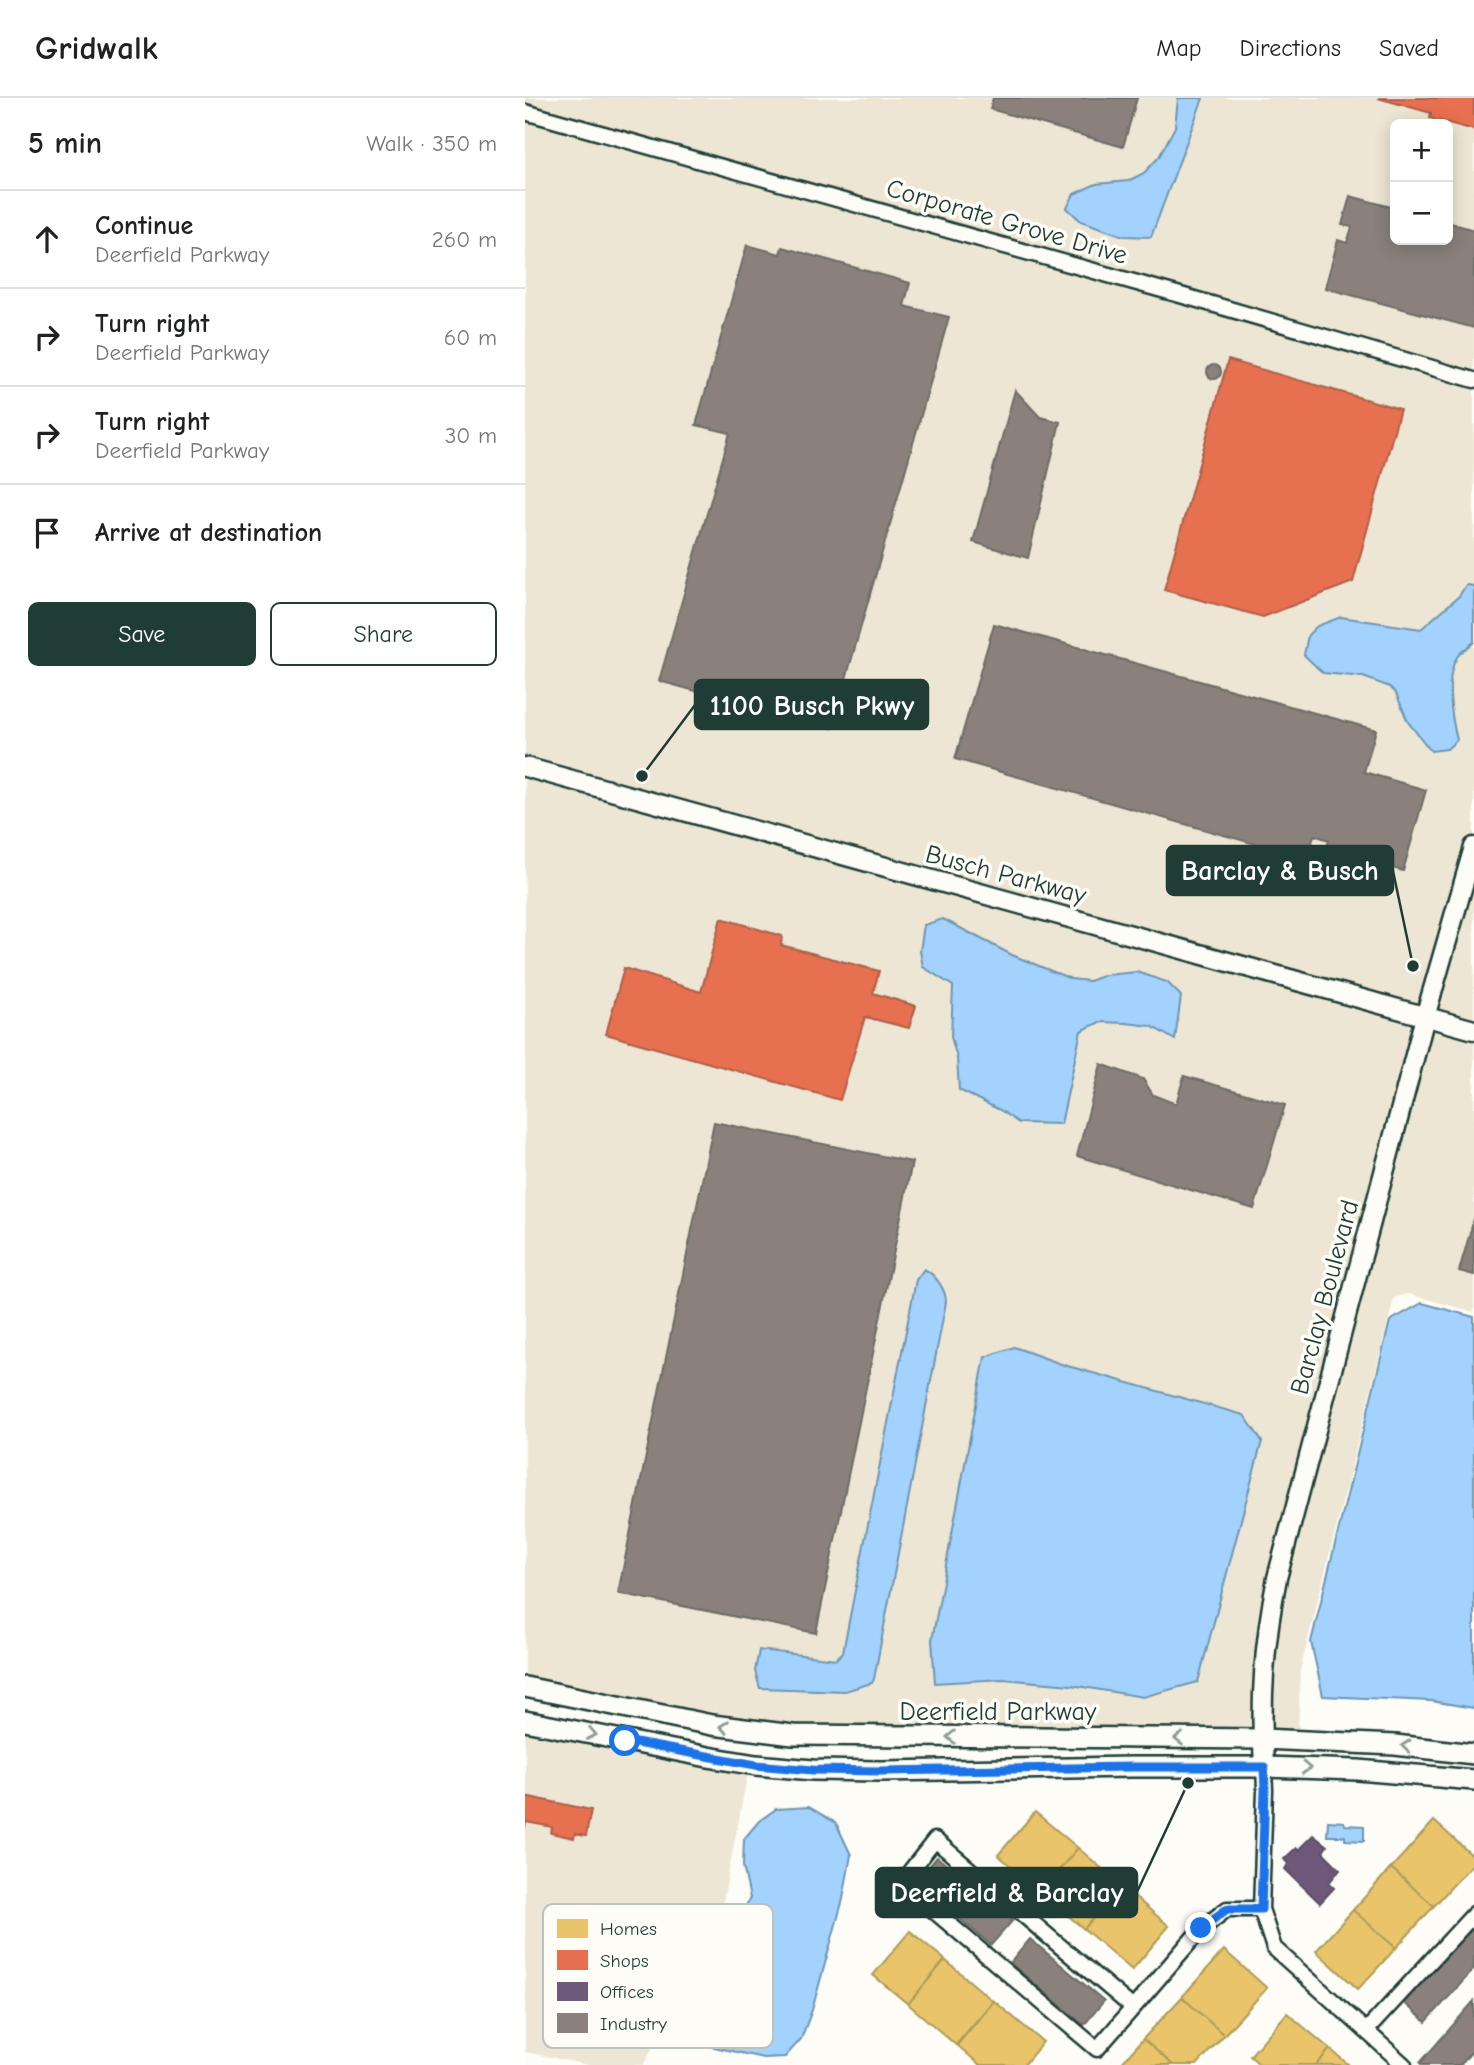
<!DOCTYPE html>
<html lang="en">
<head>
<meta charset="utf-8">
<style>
	:root { --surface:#fff; --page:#f6f6f6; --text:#202124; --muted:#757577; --line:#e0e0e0; --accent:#1f3d34 }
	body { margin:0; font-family:"Comic Neue",sans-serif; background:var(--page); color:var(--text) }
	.controls { position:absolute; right:21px; top:21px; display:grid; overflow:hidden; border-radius:10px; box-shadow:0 4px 18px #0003 }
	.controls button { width:63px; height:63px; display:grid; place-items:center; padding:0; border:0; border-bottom:2px solid var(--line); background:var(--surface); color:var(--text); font:35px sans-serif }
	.stop { position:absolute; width:21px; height:21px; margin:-16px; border:5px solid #1a73e8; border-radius:50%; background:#fff }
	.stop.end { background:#1a73e8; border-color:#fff; box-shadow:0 2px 7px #0008 }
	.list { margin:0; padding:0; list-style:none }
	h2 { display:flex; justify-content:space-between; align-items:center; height:91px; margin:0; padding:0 28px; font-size:30px }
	h2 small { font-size:23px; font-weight:400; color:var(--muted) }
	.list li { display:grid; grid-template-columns:46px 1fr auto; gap:21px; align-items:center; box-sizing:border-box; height:98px; padding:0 28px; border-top:2px solid var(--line) }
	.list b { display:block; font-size:26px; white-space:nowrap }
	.list p { margin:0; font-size:23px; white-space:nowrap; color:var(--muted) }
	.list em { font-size:23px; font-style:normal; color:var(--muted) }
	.actions { display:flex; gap:14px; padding:21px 28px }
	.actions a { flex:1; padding:16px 0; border:2px solid var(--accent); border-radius:10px; text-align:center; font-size:24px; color:var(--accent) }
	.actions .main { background:var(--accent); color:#fff }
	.icon { flex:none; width:38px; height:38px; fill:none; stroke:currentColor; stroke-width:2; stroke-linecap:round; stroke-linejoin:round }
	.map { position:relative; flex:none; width:949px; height:1967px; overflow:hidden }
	header { display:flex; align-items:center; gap:42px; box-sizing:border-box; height:98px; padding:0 35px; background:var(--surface); border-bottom:2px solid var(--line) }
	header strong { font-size:33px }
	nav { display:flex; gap:38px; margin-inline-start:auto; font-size:24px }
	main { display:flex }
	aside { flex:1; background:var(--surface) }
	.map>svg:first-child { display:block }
</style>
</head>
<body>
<header>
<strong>Gridwalk</strong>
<nav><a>Map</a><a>Directions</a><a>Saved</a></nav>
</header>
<main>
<aside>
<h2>5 min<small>Walk · 350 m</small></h2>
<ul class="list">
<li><svg class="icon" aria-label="ahead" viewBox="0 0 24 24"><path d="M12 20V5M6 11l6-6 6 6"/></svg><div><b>Continue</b><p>Deerfield Parkway</p></div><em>260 m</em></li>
<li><svg class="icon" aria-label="right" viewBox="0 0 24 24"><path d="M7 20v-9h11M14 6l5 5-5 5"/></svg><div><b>Turn right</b><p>Deerfield Parkway</p></div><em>60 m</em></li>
<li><svg class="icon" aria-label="right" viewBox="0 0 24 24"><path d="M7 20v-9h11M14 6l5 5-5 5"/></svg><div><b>Turn right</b><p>Deerfield Parkway</p></div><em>30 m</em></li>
<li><svg class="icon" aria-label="arrive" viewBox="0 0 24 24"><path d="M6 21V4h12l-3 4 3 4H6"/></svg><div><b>Arrive at destination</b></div></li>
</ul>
<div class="actions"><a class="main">Save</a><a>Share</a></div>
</aside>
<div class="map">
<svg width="949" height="1967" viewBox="0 0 949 1967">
	<rect width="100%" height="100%" fill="#fdfcf7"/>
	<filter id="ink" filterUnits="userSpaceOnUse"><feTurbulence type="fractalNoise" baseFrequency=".0143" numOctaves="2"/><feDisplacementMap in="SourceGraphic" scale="14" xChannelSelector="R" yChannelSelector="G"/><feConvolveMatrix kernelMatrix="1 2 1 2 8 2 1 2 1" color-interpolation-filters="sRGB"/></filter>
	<g filter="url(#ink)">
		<!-- built -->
		<path fill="#eee6d4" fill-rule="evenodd" d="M0 0H949V1214L883 1196 869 1200 775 1573 773 1643 702 1629 263 1627 63 1593 0 1579ZM870 26H923V142H870Z
			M0 1632 223 1674 192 1834 118 1967H63L0 1954Z"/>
		<!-- water -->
		<path fill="#a3d2ff" stroke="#6e96ae" stroke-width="2" d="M653 0H678L626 139 599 138 556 123 542 110 549 96 571 86 603 83 619 75 634 59 650 29Z
			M941 487 949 488V544C944 549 936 553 932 559 919 578 927 622 932 642L922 651 906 653 883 624 871 595 865 589 838 579 798 575 779 557 783 537 792 528 816 519 896 531 934 498Z
			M418 821 487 857 546 881 564 883 580 877 612 874 642 884 656 898 650 942 626 928 601 925 575 924 556 933 536 1026 494 1025 475 1012 434 992 432 960 426 939 428 888 398 869 395 853 399 827Z
			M399 1171C411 1177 421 1192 421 1204L349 1581 347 1585 320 1593 235 1590 230 1573 234 1552 311 1561 318 1554 391 1182Z
			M897 1205 949 1219V1610L906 1603 798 1598 786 1544 865 1223Z
			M489 1249 539 1267 719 1317 737 1343 673 1584 618 1599 546 1587 478 1581 410 1585 407 1542 460 1259Z
			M284 1709 311 1725 326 1757 318 1801 287 1912 276 1941 260 1959 238 1960 175 1946 169 1934 167 1914 172 1890 194 1861 225 1800 218 1768 219 1741 234 1723 251 1711Z
			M803 1723 819 1724 820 1727 839 1728V1743L820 1742V1738H802Z"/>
		<!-- homes -->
		<path fill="#e9c46a" stroke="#ac9c5a" stroke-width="2" d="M510 1714 553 1750 515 1794 473 1757Z
			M909 1723 949 1759V1764L909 1808 866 1770Z
			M553 1750 596 1787 559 1831 515 1794Z
			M866 1770 909 1808 871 1850 828 1812Z
			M596 1787 644 1828 607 1872 559 1831Z
			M828 1812 871 1850 833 1891 791 1853Z
			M385 1833 420 1862 383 1906 348 1877Z
			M699 1852 742 1890 699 1937 657 1899Z
			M420 1862 468 1903 431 1947 383 1906Z
			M657 1899 699 1937 672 1967H648L618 1941Z
			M469 1903 518 1944 499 1967H455L432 1947Z
			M762 1915 805 1951 791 1967H735L725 1958Z
			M618 1941 648 1967H595Z
			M805 1951 824 1967H791Z"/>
		<!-- shops -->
		<path fill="#e76f51" stroke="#ab6048" stroke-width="2" d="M853 0H949V32L905 20 906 15Z
			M703 262 875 311 828 484 738 519 639 492Z
			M196 820 257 838 256 847 354 873 348 895 391 908 384 930 340 919 315 1002 81 936 99 870 176 894Z
			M0 1698 66 1712 61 1738 50 1736 49 1740 26 1735 27 1729 1 1724 0 1730Z"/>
		<!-- offices -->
		<path fill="#6d597a" stroke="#565165" stroke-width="2" d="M788 1737 802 1748 798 1754 815 1771 804 1785 809 1790 795 1805 760 1771 763 1766 759 1761 771 1750 773 1752Z"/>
		<!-- industry -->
		<path fill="#8a817c" stroke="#6a6d66" stroke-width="2" d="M468 0H612L598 49 465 11Z
			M825 98 870 110V142H923V124L949 132V230L800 190 813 142 822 145 827 129 817 127Z
			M222 147 255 156 257 149 385 185 379 208 424 219 307 630 134 583 205 335 171 327Z
			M682 274a7 7 0 1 1 14 0a7 7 0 1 1-14 0Z
			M490 292 515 319 535 324 503 460 448 444Z
			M469 526 851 632 839 674 901 692 878 773 858 767 854 779 798 764 804 742 789 737 783 761 430 661Z
			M576 966 618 981 628 997 651 1006 659 978 760 1007 729 1111 552 1058Z
			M189 1024 387 1064 291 1535 93 1495Z
			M949 1121V1177L934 1173Z
			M412 1759 488 1822 466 1847 391 1784Z
			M949 1824V1871L901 1924 878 1904Z
			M505 1841 579 1903 559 1927 485 1865Z
			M949 1903V1951L935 1967H897L895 1965Z"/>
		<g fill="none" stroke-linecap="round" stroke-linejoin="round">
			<!-- minor casing -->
			<g stroke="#1f3d34" stroke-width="19">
				<path id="minor" d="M0 14 666 200 949 282
					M739 1669 740 1692 736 1811 749 1850 879 1967
					M410 1742 608 1910 572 1951 376 1785Z
					M608 1910 676 1831 702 1811H736
					M841 1933 949 1816"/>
			</g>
			<!-- tertiary casing -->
			<g stroke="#1f3d34" stroke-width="23">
				<path id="tertiary" d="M0 669 949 932
					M739 1669C735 1602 739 1545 752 1480L900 919 949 749"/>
			</g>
			<!-- secondary casing -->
			<g stroke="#1f3d34" stroke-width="24">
				<path id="secondary" d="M0 1589 187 1627 268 1637 737 1641 870 1647 949 1656
					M0 1623 183 1659 231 1667 288 1672 356 1673 607 1669H739L833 1672 949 1682"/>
			</g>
			<!-- minor -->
			<use href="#minor" stroke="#fdfcf7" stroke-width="14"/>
			<!-- tertiary -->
			<use href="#tertiary" stroke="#fdfcf7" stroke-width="18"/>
			<!-- secondary -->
			<use href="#secondary" stroke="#fdfcf7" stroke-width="19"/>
		</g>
		<!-- one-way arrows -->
		<defs><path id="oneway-chevron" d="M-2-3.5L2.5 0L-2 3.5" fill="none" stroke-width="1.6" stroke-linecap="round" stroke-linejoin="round" transform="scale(1.75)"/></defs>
		<g stroke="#8e9c96">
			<use href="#oneway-chevron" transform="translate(199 1629) rotate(-173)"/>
			<use href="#oneway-chevron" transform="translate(67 1636) rotate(11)"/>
			<use href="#oneway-chevron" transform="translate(426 1639) rotate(-180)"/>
			<use href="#oneway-chevron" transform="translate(654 1641) rotate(-180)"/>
			<use href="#oneway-chevron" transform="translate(881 1648) rotate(-174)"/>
			<use href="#oneway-chevron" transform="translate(781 1670) rotate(2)"/>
		</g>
	</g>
	<g fill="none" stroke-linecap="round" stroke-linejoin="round" filter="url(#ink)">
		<!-- route -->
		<path stroke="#1a73e8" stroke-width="9" d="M100 1643 231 1667 288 1672 356 1673 607 1669H739L740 1692 736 1811H702L676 1830"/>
	</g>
	<g text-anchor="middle" stroke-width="7" stroke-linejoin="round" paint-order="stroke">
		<!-- street labels -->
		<g font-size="26" fill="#1f3d34" stroke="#fdfcf7">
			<text transform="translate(482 123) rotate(16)" y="9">Corporate Grove Drive</text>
			<text transform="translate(481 776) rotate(15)" y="9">Busch Parkway</text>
			<text transform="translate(799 1199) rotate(-75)" y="9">Barclay Boulevard</text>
			<text x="473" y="1622">Deerfield Parkway</text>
		</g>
	</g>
	<!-- legend -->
	<rect x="18" y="1806" width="230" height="144" rx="10" fill="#fdfcf7" stroke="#bac3bc" stroke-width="2"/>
	<rect x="32" y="1821" width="31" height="19" fill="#e9c46a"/>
	<rect x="32" y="1852" width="31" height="20" fill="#e76f51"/>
	<rect x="32" y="1884" width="31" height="19" fill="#6d597a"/>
	<rect x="32" y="1915" width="31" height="20" fill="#8a817c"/>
	<g font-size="19" fill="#1f3d34">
		<text x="75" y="1837">Homes</text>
		<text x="75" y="1869">Shops</text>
		<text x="75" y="1900">Offices</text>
		<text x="75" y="1932">Industry</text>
	</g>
	<!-- callouts -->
	<path fill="none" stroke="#1f3d34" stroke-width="2.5" d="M117 678L170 607M888 868L868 773M663 1685L612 1794"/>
	<g fill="#1f3d34" stroke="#fdfcf7" stroke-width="2.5">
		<circle cx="117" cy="678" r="7"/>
		<circle cx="888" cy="868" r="7"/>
		<circle cx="663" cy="1685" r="7"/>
	</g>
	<g fill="#1f3d34" stroke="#1f3d34" stroke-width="2.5">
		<rect x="170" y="582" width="233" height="49" rx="7"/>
		<rect x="642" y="748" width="226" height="49" rx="7"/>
		<rect x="351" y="1770" width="261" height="49" rx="7"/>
	</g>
	<g font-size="28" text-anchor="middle" font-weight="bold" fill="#fff">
		<text x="287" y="617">1100 Busch Pkwy</text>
		<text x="755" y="782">Barclay &amp; Busch</text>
		<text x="482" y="1804">Deerfield &amp; Barclay</text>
	</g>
</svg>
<div class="controls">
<button>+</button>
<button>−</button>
</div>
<div class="stop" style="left:100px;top:1643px"></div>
<div class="stop end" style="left:676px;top:1830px"></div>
</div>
</main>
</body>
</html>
